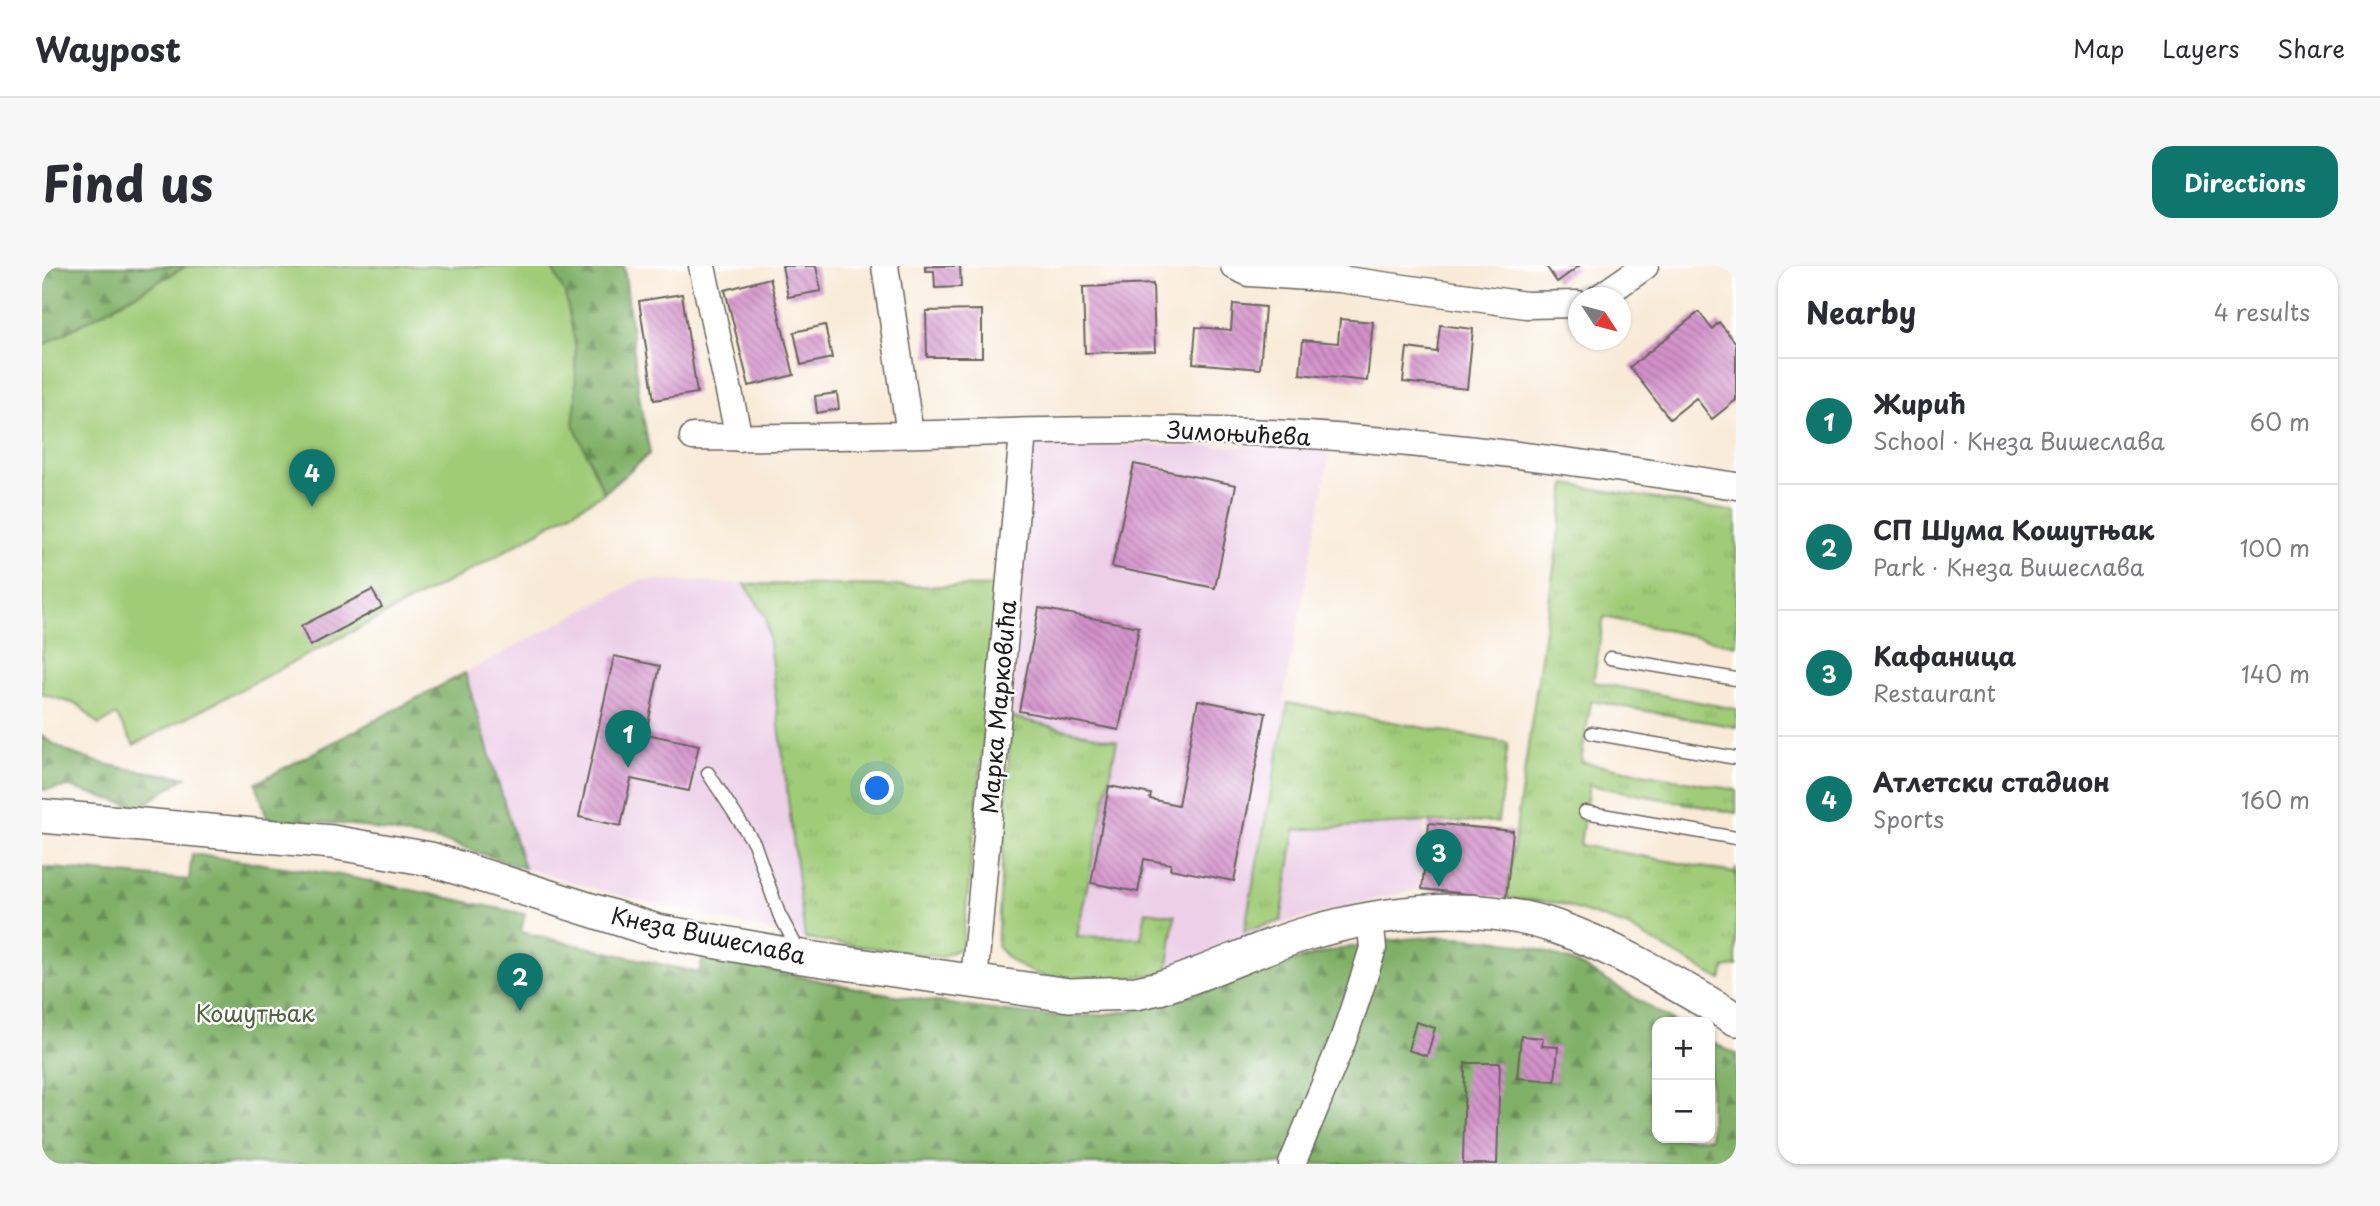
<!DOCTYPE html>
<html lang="en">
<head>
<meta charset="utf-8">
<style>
	:root { --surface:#fff; --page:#f7f7f7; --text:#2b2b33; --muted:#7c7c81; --line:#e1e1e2; --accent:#0f766e }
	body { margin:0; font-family:"Playpen Sans",sans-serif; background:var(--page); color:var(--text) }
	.controls { position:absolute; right:21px; bottom:21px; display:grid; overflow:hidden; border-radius:14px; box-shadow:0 2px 5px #0004 }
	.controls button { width:63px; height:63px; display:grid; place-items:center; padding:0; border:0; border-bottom:2px solid var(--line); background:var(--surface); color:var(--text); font:35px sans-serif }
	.compass { position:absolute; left:1526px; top:21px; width:63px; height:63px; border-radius:50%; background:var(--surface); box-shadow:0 2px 5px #0004; rotate:126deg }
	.you { position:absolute; left:836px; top:523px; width:24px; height:24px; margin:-18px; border:5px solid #fff; border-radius:50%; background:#1a73e8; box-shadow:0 0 0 10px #1a73e833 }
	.badge { display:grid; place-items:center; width:46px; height:46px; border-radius:50%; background:var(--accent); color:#fff; font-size:23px; font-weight:700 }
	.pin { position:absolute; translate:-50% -58px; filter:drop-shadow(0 2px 4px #0008) }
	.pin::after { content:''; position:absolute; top:37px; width:24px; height:21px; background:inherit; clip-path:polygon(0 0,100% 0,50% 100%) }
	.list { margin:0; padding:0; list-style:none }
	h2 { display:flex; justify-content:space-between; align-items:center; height:91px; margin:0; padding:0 28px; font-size:30px }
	h2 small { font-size:23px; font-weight:400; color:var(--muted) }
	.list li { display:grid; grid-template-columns:46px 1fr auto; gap:21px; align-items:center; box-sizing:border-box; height:126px; padding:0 28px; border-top:2px solid var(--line) }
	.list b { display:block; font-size:26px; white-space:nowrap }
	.list p { margin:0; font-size:23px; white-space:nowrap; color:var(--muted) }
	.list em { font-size:23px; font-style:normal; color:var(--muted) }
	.map { position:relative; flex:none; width:1694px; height:898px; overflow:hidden; border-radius:21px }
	header { display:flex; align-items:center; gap:42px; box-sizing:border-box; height:98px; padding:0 35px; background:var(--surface); border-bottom:2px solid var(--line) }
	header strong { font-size:33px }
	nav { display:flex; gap:38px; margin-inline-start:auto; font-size:24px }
	.intro { display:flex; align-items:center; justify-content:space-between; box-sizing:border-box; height:168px; padding:0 42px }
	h1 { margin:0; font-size:49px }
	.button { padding:18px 32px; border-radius:21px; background:var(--accent); color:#fff; font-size:24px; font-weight:700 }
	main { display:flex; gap:42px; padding:0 42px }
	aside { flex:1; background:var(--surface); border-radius:21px; box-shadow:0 2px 5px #0004 }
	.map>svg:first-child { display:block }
</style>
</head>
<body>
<header>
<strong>Waypost</strong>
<nav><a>Map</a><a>Layers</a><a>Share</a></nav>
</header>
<div class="intro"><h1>Find us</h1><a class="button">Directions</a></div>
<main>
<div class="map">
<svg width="1694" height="898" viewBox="0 0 1694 898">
	<defs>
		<pattern id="grass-tufts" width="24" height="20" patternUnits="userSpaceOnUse" patternTransform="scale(1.75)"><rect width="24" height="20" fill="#a0cc78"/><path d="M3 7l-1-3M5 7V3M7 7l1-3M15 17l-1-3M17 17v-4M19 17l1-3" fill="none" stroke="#89af67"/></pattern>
		<pattern id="forest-firs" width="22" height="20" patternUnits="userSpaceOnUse" patternTransform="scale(1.75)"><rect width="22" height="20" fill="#80b068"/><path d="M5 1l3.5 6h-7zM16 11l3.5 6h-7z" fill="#688e55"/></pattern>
		<pattern id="building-back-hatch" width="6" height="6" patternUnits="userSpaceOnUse" patternTransform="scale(1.75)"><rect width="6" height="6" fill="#d391ca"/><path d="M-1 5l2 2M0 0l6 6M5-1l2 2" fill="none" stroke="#aa76a3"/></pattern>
	</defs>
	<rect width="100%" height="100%" fill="#fff"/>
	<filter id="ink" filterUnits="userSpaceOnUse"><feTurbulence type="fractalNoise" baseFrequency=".0143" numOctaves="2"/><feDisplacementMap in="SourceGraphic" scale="14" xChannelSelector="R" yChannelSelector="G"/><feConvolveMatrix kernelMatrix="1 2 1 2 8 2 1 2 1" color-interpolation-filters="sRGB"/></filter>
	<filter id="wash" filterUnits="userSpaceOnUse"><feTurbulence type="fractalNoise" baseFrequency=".00686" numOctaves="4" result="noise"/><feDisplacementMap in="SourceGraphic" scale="28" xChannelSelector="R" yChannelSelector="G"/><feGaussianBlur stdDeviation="1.57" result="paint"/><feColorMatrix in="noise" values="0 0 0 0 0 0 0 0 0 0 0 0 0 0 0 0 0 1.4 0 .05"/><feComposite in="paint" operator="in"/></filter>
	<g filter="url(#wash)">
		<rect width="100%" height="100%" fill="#f8ead7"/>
		<!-- built -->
		<path fill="#edd0e8" d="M991 177 1289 182 1241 435 1466 477 1456 556H1383L1376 623 1239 657 1190 675 1130 706 992 707 964 692 955 680 969 451Z
			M599 314 703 318 724 351 763 673 565 626 482 602 423 407Z"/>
		<!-- grass -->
		<path fill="url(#grass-tufts)" stroke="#5e744a" stroke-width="2" d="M1524 218 1694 246V379L1562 351 1551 416 1694 443V461L1549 435 1539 496 1694 524V547L1547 519 1538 579 1693 607 1694 602V700L1683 702 1679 714 1584 660 1516 637 1464 632Z
			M703 318 958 321 920 681 900 691 763 673 724 351Z
			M1246 437 1466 477 1456 556H1383L1253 564 1239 655 1202 665Z
			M969 451 1075 475 1035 670 1099 672 1104 645 1133 649 1125 707C1072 713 992 729 955 680Z"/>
		<!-- forest -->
		<path fill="url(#forest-firs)" stroke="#4e6642" stroke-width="2" d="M0 0H145L0 80Z
			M509 0H582L597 129 608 187 562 227 531 157 534 133 533 78 523 28Z
			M423 407 482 602 408 577 310 559 225 552 214 517Z
			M0 470C37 499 99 505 144 511L97 542 27 521 0 524Z
			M150 588 298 609 483 648 479 666 657 707 662 689C749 709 834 728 922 740 965 746 1010 753 1054 749 1115 745 1175 720 1232 701 1325 671 1436 655 1528 695 1564 711 1598 737 1633 756H1615V872H1668V775L1694 788V898H0V601L147 614Z"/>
		<!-- pitch -->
		<path fill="#a0cc78" stroke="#5e744a" stroke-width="2" d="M145 0H509L523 28 533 78 534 133 531 157 562 227 444 296 92 479 74 449 57 459 37 439 0 428V80Z"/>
		<g id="blocks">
			<!-- building -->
			<path fill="url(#building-back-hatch)" d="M740 0H774L779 25 746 31Z
				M883 0H918L919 21 893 22 892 5H883Z
				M1504 0H1537L1515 16Z
				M728 12 752 109 707 120 683 24Z
				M1111 18 1113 85 1043 87 1041 21Z
				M640 28 655 127 612 134 597 35Z
				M1191 38 1223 41 1218 103 1151 97 1154 61 1189 64Z
				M940 44V91H885L884 45Z
				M1657 46 1670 63 1677 56 1694 77V134L1670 153 1654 132 1628 153 1588 101Z
				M1298 53 1331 56 1325 115 1258 108 1261 74 1296 77Z
				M783 59 790 92 759 99 752 66Z
				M1398 59 1431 63 1425 123 1361 116 1365 82 1395 86Z
				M795 127 797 143 775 147 773 130Z
				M1092 198 1194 219 1173 322 1070 301Z
				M330 324 340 341 268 380 259 360Z
				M997 342 1097 361 1077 464 977 445Z
				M572 390 618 400 604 468 657 479 647 525 589 513 579 560 537 551Z
				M1156 434 1224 447 1192 615 1128 603 1129 598 1102 593 1096 626 1049 617 1067 520 1109 528 1108 533 1136 539Z
				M1387 557 1471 565 1464 632 1380 623Z
				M1374 756 1393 762 1385 790 1366 784Z
				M1479 770 1501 772 1500 780 1516 781 1513 815 1475 812Z
				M1423 797H1458L1455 898H1421Z"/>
		</g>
	</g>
	<g filter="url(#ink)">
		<use href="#blocks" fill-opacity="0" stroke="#69645d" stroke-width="2"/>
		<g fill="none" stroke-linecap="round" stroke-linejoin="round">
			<!-- service casing -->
			<g stroke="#69645d" stroke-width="15">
				<path id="service" d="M1568 392 1694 413
					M1550 467 1694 492
					M666 507 712 577 737 648 758 687
					M1543 546 1694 572"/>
			</g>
			<!-- minor casing -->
			<g stroke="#69645d" stroke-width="29">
				<path id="minor" d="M660 0 697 172
					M843 0 868 168
					M1192 0 1207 7 1297 13 1484 39 1536 38
					M1557 32 1603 0
					M651 171C812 174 972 162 1132 164 1319 166 1510 191 1694 220
					M932 716 981 166
					M1250 898 1301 774 1322 711 1331 682 1328 653"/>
			</g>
			<!-- tertiary casing -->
			<g stroke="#69645d" stroke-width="36">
				<path id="tertiary" d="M0 550 290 576 388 593 615 665 760 691 1027 729 1094 727 1117 722C1168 707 1216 681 1267 667 1344 645 1436 634 1514 661 1578 683 1635 719 1694 753"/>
			</g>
			<!-- service -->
			<use href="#service" stroke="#fff" stroke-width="12"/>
			<!-- minor -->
			<use href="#minor" stroke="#fff" stroke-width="26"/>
			<!-- tertiary -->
			<use href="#tertiary" stroke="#fff" stroke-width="33"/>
		</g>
	</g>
	<g text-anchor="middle" stroke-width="5" stroke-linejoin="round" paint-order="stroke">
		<!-- street labels -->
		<g font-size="23" fill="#1c1c1c" stroke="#fff">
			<text transform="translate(1197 168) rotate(3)" y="8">Зимоњићева</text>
			<text transform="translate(957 441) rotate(-85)" y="8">Марка Марковића</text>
			<text transform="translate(666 670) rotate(12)" y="8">Кнеза Вишеслава</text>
		</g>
		<!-- park labels -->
		<g font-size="23" fill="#516241" stroke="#fff">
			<text x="213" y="756">Кошутњак</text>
		</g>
	</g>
</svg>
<div class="controls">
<button>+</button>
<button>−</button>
</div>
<svg class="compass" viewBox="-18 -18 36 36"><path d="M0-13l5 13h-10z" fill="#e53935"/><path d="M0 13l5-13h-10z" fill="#7c7c81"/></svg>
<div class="you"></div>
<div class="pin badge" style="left:586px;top:502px">1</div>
<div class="pin badge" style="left:478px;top:745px">2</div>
<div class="pin badge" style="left:1397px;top:621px">3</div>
<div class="pin badge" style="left:270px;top:241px">4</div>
</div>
<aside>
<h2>Nearby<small>4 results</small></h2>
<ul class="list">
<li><span class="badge">1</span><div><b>Жирић</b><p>School · Кнеза Вишеслава</p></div><em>60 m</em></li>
<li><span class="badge">2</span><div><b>СП Шума Кошутњак</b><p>Park · Кнеза Вишеслава</p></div><em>100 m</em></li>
<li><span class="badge">3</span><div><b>Кафаница</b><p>Restaurant</p></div><em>140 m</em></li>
<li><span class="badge">4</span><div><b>Атлетски стадион</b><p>Sports</p></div><em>160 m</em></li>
</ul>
</aside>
</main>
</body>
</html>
